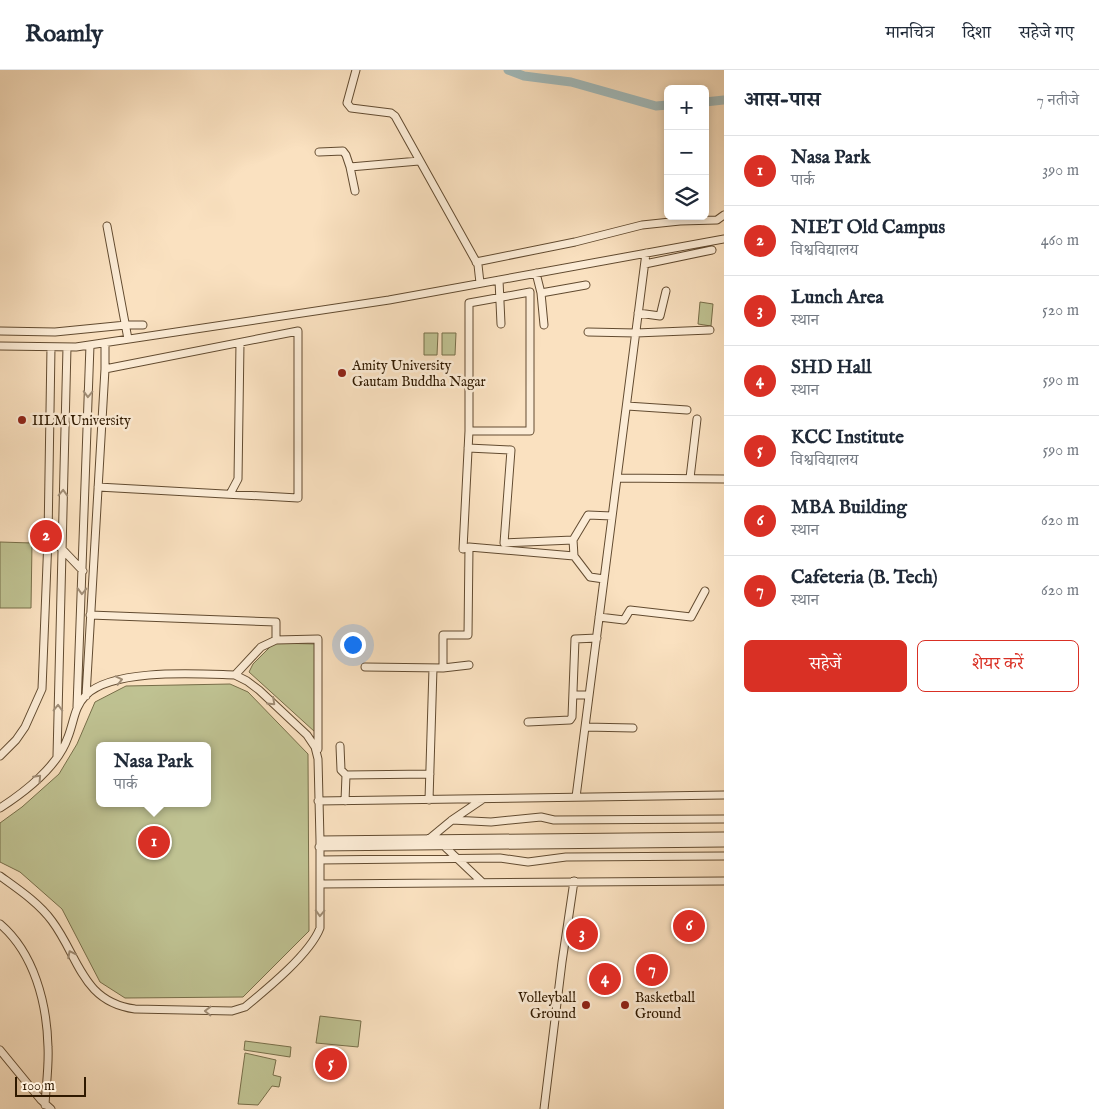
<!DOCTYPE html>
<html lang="hi">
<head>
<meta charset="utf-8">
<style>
	:root { --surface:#fff; --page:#f2f2f3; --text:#1f2937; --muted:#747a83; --line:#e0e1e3; --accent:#d93025 }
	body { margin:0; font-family:"IM FELL English","Noto Serif Devanagari",serif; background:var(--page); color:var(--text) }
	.controls { position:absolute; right:15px; top:15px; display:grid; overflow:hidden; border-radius:8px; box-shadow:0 2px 8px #0003 }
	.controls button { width:45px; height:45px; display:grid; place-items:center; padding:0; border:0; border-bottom:1px solid var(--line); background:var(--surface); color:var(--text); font:25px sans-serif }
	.scale { position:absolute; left:15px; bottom:12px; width:71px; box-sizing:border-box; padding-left:5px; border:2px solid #2f1900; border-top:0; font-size:14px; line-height:18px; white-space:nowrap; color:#2f1900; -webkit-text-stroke:4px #fcecd6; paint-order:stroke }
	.you { position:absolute; left:352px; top:574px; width:18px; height:18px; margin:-12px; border:4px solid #fff; border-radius:50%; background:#1a73e8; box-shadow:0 0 0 8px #1a73e833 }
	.badge { display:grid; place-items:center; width:32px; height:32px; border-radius:50%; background:var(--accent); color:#fff; font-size:16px; font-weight:700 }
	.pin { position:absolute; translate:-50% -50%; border:2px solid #fff; box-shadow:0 1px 5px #0006 }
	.popup { position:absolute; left:96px; top:672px; width:115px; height:65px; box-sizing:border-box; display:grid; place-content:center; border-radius:8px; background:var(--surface); filter:drop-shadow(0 1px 4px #0005); font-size:16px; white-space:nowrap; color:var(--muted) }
	.popup b { font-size:19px; color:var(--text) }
	.popup::after { content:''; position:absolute; left:50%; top:100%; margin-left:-10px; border:10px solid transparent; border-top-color:var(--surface) }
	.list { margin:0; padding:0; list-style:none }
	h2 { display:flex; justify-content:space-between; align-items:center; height:65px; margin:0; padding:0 20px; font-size:21px }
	h2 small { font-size:16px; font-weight:400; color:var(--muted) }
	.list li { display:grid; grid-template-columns:32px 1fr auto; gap:15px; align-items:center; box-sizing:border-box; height:70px; padding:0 20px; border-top:1px solid var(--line) }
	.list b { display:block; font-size:19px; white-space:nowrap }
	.list p { margin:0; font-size:16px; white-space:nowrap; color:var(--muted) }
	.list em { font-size:16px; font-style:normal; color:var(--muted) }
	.actions { display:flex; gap:10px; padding:15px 20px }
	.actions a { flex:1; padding:11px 0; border:1px solid var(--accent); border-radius:8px; text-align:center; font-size:18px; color:var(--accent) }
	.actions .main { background:var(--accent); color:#fff }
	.icon { flex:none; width:28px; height:28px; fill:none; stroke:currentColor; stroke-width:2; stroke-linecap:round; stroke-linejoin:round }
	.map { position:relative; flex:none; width:724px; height:1039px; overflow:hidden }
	header { display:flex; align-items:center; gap:30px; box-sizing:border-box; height:70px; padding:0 25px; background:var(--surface); border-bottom:1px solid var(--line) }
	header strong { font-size:24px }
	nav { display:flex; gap:28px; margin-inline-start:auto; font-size:18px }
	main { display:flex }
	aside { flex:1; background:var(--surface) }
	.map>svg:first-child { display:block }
</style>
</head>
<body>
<header>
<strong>Roamly</strong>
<nav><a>मानचित्र</a><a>दिशा</a><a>सहेजे गए</a></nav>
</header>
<main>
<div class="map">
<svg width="724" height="1039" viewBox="0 0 724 1039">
	<rect width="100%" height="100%" fill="#fae1c0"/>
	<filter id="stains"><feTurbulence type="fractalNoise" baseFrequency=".004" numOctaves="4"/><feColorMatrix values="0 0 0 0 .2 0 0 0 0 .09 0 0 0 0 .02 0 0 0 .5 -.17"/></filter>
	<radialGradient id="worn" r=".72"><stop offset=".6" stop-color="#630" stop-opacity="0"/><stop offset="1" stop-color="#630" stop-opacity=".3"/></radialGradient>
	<!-- green -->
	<path fill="#bfc292" stroke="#776e49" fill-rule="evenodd" d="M700 232 713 234 711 256 698 254Z
		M424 263H438L437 285H424Z
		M442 263H456L455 285H442Z
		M0 472 32 473 31 538H0Z
		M274 573 315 574V662L249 602 253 594Z
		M230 614 248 622 308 684 309 861 243 927 125 928 100 912 62 839 20 802 0 792V753L22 737 59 704 77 674 95 632 126 616ZM100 676H208V733H100Z
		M320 946 361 951 358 977 316 973Z
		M245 971 291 977 290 987 244 980Z
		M245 983 276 990 273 1005 281 1007 279 1017 272 1016 258 1035 238 1034Z"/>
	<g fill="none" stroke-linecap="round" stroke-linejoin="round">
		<!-- river -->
		<path stroke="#a2bbbc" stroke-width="9" d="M508 0 524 6 571 12 656 36 668 35
			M705 32 724 30"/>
		<!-- minor casing -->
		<g stroke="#624b30" stroke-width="9">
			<path id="minor" d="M356 0 347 33 351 38 391 43 395 46 478 195 480 213
				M319 82 343 81 346 85 350 97
				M355 121 350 97 419 91
				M107 156 128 269
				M476 192 575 172 642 155 680 151 717 150 724 145
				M645 194 712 180
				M536 203 541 223 544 255
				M499 210 501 254
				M541 223 586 215
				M638 243 660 246 666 221
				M0 261 55 262 126 255H143
				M588 262 636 263 710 260
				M0 276 76 277 389 230 724 169
				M627 336 687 340
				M468 378 511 380 504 473 573 470
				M617 408 724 409
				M690 408 697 349
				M98 417 298 428V261L105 299
				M230 424 238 409 240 273
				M48 468 61 478 83 501
				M463 479 469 361V233L530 222V361H469
				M604 509 590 507 574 486 573 470 588 445 612 446
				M90 545 276 552V570
				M599 547 624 550 630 540 691 547 705 521
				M365 597 443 598V565H468L469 477 574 486
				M443 598 469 595
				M235 605 261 577 276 570 318 569V679
				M573 625H589
				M86 626 105 299V273
				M77 637 90 275
				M528 652 570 650 572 647 575 569 597 568
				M585 657 633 658
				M340 676 341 700 346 705 345 731
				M0 686 16 670 25 657 42 619 48 468 51 277
				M57 686 67 277
				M346 705 430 704
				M576 727 646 183
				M429 730 433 598
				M318 731 724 725
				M0 738C25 722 58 696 68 667 74 652 74 637 86 625 114 598 198 604 235 605L247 611 259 620 307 665 315 677 318 689 320 770V858C310 884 267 919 245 937L232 941 135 939C82 932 79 887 52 851 39 833 18 819 0 806
				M452 750 491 752 541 747 554 750 724 749
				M429 769 452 750 483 729
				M320 770 724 766
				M443 775 482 812
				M319 777 724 773
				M320 790 500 788 528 792 566 787 724 786
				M320 814 724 811
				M0 854C34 883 47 933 48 977 49 996 46 1016 45 1035
				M0 980 41 1030 51 1039
				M544 1039 562 892 574 811"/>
		</g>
		<!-- minor -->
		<use href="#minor" stroke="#fcecd6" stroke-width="7"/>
	</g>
	<!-- one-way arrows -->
	<defs><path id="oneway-chevron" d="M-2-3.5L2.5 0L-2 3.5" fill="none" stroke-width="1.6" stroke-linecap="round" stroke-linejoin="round" transform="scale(1.25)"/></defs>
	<g stroke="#a08d76">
		<use href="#oneway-chevron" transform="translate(88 324) rotate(92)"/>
		<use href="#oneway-chevron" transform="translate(63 423) rotate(-88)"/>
		<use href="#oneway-chevron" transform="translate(82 521) rotate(92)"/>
		<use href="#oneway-chevron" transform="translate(119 610) rotate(-13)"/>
		<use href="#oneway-chevron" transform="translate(272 632) rotate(43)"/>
		<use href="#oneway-chevron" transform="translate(58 638) rotate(-89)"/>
		<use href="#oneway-chevron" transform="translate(38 708) rotate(-47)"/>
		<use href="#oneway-chevron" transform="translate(320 843) rotate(92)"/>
		<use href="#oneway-chevron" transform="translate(71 884) rotate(-117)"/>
		<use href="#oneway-chevron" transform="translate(208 941) rotate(-179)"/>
	</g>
	<!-- markers -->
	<g fill="#8f2418" stroke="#fcecd6" stroke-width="2">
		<circle cx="342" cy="303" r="5"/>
		<circle cx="22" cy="350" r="5"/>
		<circle cx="586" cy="935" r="5"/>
		<circle cx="625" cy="935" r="5"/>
	</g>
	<g text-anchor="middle" stroke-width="5" stroke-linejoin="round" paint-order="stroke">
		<!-- poi labels -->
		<g font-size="14" fill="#2f1900" stroke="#fcecd6" text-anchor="start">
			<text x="352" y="300">Amity University<tspan x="352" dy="16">Gautam Buddha Nagar</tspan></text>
			<text x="32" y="355">IILM University</text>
			<text x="576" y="932" text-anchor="end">Volleyball<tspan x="576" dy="16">Ground</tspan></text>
			<text x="635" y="932">Basketball<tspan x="635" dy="16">Ground</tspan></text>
		</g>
	</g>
	<rect width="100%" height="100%" filter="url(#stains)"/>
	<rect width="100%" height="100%" fill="url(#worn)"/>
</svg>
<div class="controls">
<button>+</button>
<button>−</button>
<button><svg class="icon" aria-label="layers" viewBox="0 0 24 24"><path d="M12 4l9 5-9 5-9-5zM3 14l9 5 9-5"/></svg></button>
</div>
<div class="scale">100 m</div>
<div class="you"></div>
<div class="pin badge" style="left:154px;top:772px">1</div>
<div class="popup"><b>Nasa Park</b>पार्क</div>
<div class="pin badge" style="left:46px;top:466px">2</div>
<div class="pin badge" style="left:582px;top:864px">3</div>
<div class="pin badge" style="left:605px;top:909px">4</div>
<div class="pin badge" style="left:331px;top:994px">5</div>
<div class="pin badge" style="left:689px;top:856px">6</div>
<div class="pin badge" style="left:652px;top:900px">7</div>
</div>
<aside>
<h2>आस-पास<small>7 नतीजे</small></h2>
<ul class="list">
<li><span class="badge">1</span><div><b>Nasa Park</b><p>पार्क</p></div><em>390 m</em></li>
<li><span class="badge">2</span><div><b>NIET Old Campus</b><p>विश्वविद्यालय</p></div><em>460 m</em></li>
<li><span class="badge">3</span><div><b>Lunch Area</b><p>स्थान</p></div><em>520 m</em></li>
<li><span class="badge">4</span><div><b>SHD Hall</b><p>स्थान</p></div><em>590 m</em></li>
<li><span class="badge">5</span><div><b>KCC Institute</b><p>विश्वविद्यालय</p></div><em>590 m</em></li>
<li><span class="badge">6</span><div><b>MBA Building</b><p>स्थान</p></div><em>620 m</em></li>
<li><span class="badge">7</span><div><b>Cafeteria (B. Tech)</b><p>स्थान</p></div><em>620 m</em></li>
</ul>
<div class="actions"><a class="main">सहेजें</a><a>शेयर करें</a></div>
</aside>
</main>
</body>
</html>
